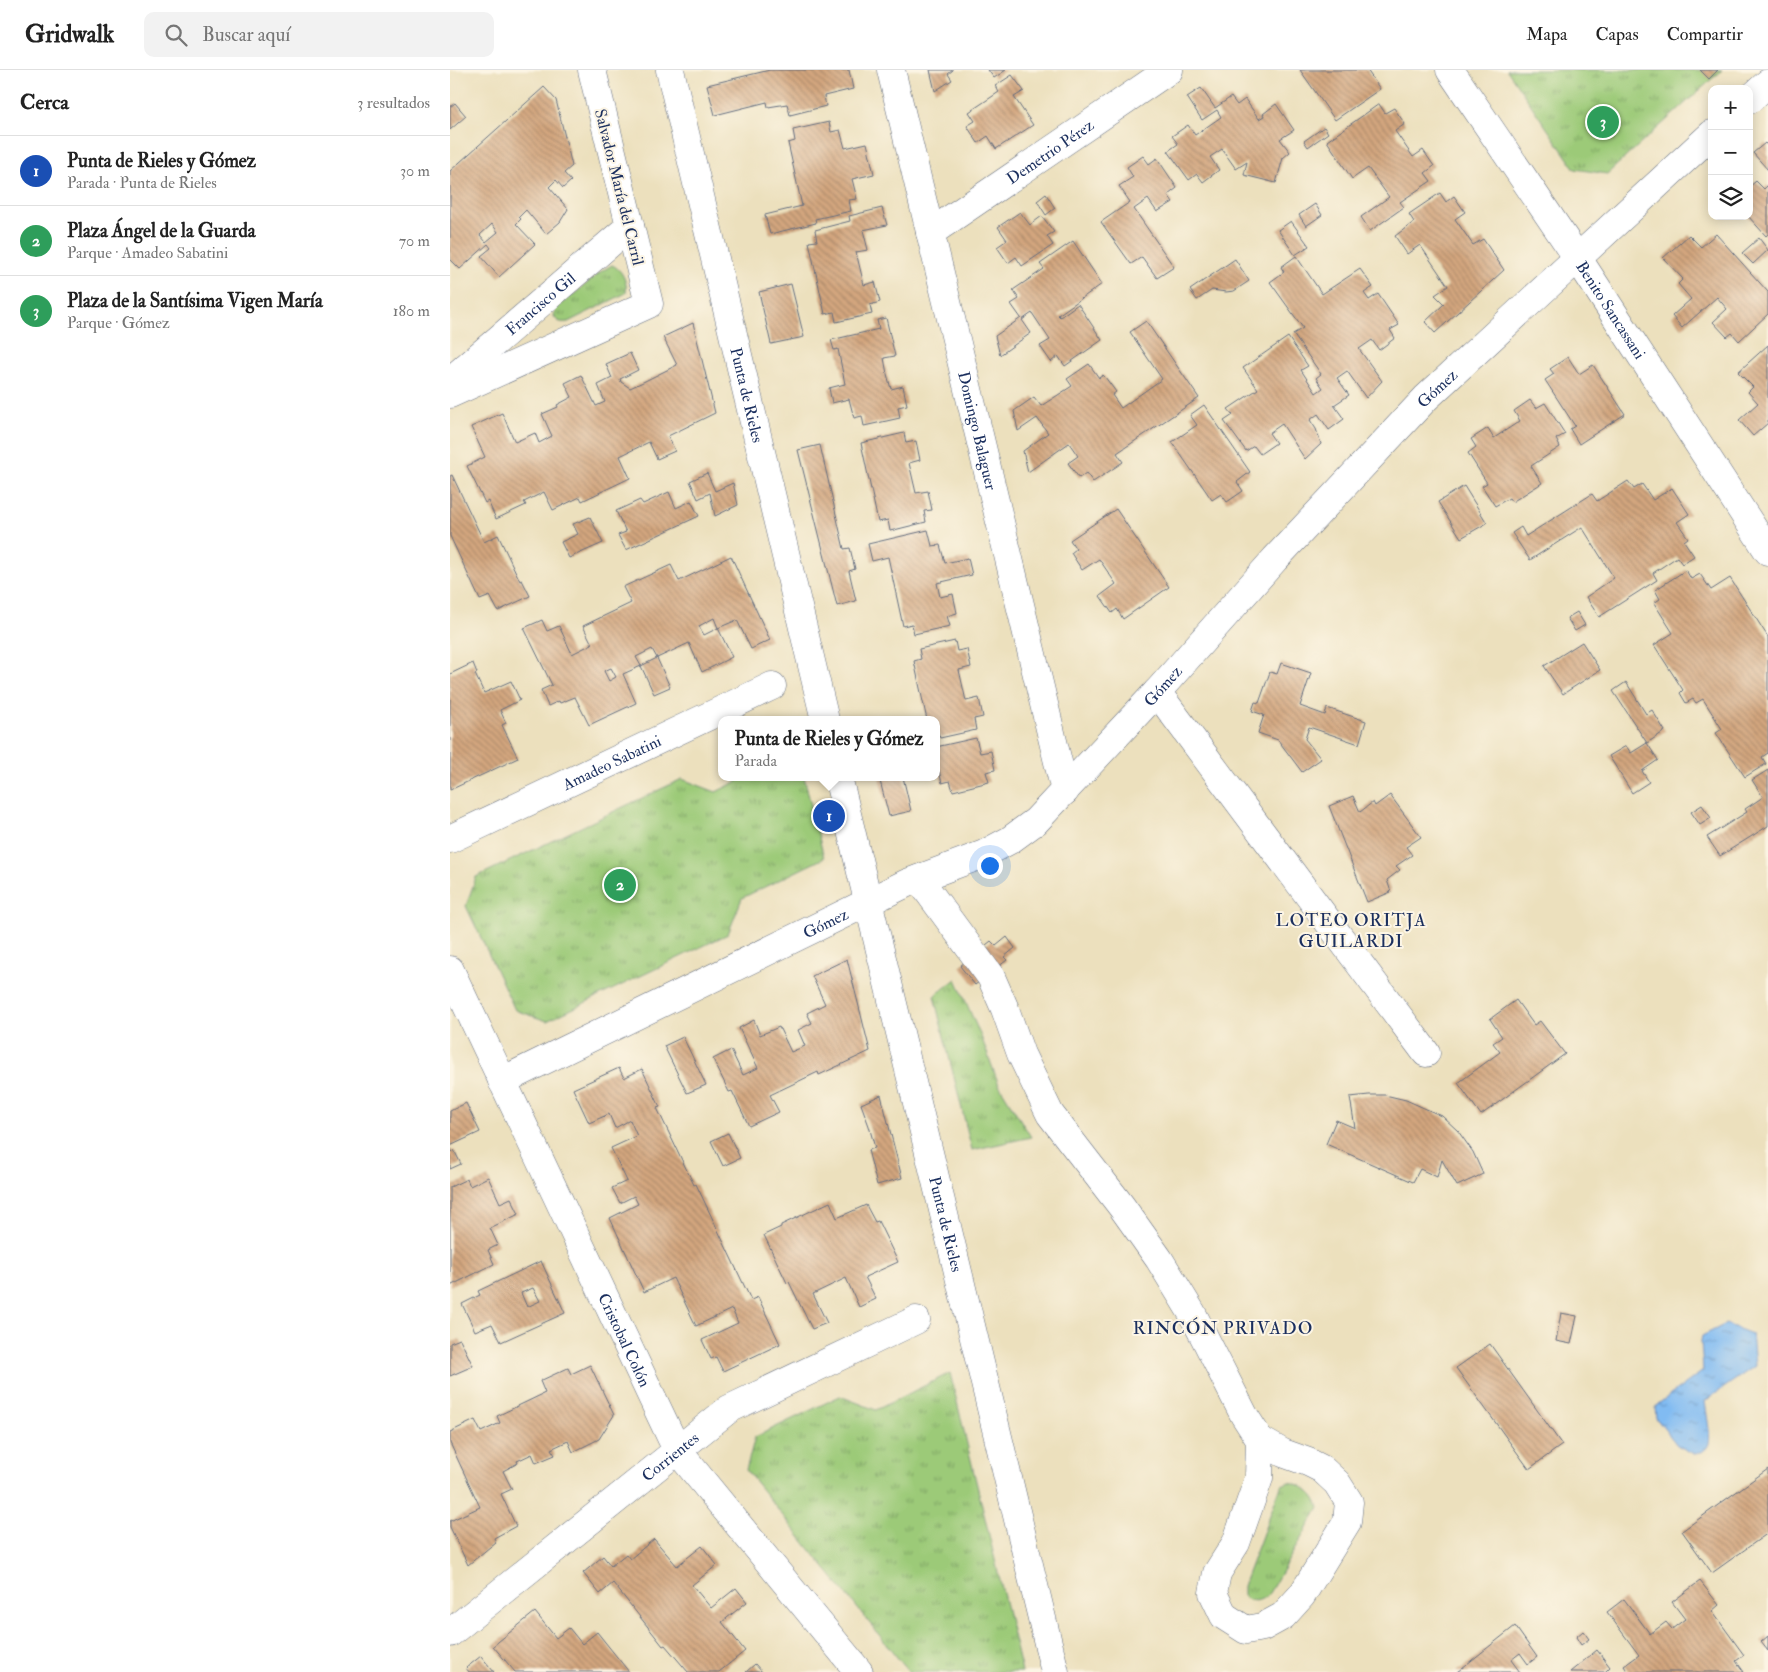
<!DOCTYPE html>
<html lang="es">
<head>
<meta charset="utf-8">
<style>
	:root { --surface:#fff; --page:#f2f2f2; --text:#222; --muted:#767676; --line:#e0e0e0; --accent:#0b8043 }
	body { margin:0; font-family:"IM FELL Double Pica",serif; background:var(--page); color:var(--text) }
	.controls { position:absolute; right:15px; top:15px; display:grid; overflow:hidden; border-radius:10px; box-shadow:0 2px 12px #0003 }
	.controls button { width:45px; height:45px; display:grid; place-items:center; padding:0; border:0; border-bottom:1px solid var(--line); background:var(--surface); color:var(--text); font:25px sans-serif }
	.you { position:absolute; left:539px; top:795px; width:18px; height:18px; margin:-12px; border:4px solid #fff; border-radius:50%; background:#1a73e8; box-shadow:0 0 0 8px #1a73e833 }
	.badge { display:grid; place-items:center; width:32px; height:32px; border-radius:50%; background:var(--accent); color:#fff; font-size:16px; font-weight:700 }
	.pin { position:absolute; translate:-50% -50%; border:2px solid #fff; box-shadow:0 1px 5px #0006 }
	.popup { position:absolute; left:268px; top:646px; width:222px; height:65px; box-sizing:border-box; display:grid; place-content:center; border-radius:10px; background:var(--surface); filter:drop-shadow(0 1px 4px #0005); font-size:16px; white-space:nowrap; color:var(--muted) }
	.popup b { font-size:19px; color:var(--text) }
	.popup::after { content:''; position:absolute; left:50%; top:100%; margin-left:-10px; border:10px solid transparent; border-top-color:var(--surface) }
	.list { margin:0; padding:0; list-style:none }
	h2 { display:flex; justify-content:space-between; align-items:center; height:65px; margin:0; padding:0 20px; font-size:21px }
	h2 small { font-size:16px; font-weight:400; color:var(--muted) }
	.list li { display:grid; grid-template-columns:32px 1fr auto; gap:15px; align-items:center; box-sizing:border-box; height:70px; padding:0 20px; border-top:1px solid var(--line) }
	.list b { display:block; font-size:19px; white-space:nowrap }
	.list p { margin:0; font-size:16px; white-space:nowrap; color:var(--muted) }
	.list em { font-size:16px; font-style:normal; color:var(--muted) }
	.icon { flex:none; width:28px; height:28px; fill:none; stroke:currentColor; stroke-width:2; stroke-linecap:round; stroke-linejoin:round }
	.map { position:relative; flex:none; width:1318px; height:1602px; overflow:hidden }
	header { display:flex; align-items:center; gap:30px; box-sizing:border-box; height:70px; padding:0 25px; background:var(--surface); border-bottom:1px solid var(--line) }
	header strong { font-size:24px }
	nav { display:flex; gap:28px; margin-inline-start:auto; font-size:18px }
	.search { width:350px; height:45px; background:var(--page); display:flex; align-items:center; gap:12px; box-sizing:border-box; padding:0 18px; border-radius:10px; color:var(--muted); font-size:19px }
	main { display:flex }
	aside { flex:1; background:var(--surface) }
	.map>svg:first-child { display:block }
</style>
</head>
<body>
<header>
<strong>Gridwalk</strong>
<div class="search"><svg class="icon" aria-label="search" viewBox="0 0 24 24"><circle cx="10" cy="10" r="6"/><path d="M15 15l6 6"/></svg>Buscar aquí</div>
<nav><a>Mapa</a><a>Capas</a><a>Compartir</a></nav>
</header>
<main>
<aside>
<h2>Cerca<small>3 resultados</small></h2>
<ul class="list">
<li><span class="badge" style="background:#1a4fb4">1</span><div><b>Punta de Rieles y Gómez</b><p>Parada · Punta de Rieles</p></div><em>30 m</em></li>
<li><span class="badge" style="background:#2e9e5b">2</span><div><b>Plaza Ángel de la Guarda</b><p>Parque · Amadeo Sabatini</p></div><em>70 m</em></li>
<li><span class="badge" style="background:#2e9e5b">3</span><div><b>Plaza de la Santísima Vigen María</b><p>Parque · Gómez</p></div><em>180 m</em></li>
</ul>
</aside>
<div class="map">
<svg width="1318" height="1602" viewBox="0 0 1318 1602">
	<defs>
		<pattern id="park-tufts" width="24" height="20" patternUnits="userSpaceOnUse" patternTransform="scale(1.25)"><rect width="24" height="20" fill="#9cca78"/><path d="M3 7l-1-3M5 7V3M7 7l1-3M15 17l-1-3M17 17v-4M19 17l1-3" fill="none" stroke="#7ea466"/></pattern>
		<pattern id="water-ripples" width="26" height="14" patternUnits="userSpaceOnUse" patternTransform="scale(1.25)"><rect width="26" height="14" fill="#81bbf2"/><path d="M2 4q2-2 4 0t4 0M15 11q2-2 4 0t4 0" fill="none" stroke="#6998c7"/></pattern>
		<pattern id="building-back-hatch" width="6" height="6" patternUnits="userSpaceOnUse" patternTransform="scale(1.25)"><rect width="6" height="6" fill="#d3a67e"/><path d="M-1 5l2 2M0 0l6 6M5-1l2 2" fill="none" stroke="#aa886a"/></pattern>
	</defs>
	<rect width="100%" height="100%" fill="#fcf5e5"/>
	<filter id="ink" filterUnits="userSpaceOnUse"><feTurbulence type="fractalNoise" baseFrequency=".02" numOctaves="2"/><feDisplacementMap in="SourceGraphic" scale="10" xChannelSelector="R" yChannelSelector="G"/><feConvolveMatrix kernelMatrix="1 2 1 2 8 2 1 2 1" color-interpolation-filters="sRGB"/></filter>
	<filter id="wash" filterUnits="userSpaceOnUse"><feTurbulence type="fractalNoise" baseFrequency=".0096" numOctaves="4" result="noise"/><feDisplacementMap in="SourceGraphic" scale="20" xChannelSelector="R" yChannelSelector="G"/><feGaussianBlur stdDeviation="1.12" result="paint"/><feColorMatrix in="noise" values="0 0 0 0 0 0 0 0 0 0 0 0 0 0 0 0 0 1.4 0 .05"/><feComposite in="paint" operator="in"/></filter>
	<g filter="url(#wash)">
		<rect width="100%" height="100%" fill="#ece0bd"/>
		<!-- park -->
		<path fill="url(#park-tufts)" stroke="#5c7c6b" d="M1057 0H1272L1157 104 1125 99Z
			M162 195C172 199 178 213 176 223L118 252C111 253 107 252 104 246L106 239 152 201Z
			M296 707H354L374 788 292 828 278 864 97 951 65 940 16 836 26 807 232 709 266 722Z
			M506 909 532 969 549 1015 581 1067 522 1080 484 926Z
			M500 1303 572 1602H459L296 1400 305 1367 390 1326 426 1340Z
			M839 1412C852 1414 866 1425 869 1438L819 1523C812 1531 802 1534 793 1526V1516L829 1421 832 1415Z"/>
		<!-- water -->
		<path fill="url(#water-ripples)" stroke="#4e75a8" d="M1276 1254 1302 1264 1305 1296 1255 1331C1256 1341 1261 1365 1259 1373 1258 1379 1250 1384 1244 1384L1227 1375 1206 1348 1205 1338 1208 1334 1253 1301 1251 1271 1252 1266Z"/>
		<g id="blocks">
			<!-- building -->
			<path fill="url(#building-back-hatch)" fill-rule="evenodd" d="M320 0H399L403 19 374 26 376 36 340 45 337 34 318 37 317 32 265 45 257 15Z
				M480 0H503L498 4 502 10 485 21Z
				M538 0H556L544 8Z
				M850 0H917L930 19 885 50Z
				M1250 0H1268L1259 9Z
				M562 5 574 21 564 27 583 55 546 79 538 66 528 73 517 56 525 51 519 42 549 22 545 16Z
				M94 17 106 30 122 96 114 103 121 111 113 118 106 110 99 117 118 139 110 152 96 164 76 140 69 147 71 149 66 154 85 174 49 207 31 186 41 178 38 174 10 199 0 189V101ZM42 154 48 162 36 172 30 165Z
				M751 18 765 38 781 27 787 35 795 29 809 49 814 46 813 44 826 34 844 60 830 69 840 82 833 88 826 113 794 105 797 92 786 99 772 79 760 87 769 100 753 112 747 104 739 110 718 81 728 74 722 66 738 55 745 65 771 47 767 40 752 50 737 27Z
				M5 33 16 46 0 60V37Z
				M929 34 935 43 944 38 955 54 945 61 963 87 973 80 984 96 975 103 981 111 950 132 954 137 920 161 911 147 939 127 918 98 902 109 877 71Z
				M379 52 381 62 390 60 395 78 417 73 424 104 402 109 407 129 399 130 401 141 365 149 366 153 320 164 315 145 352 136 338 73 345 71 343 60Z
				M874 57 878 63 858 77 854 71Z
				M1315 73 1318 76V100L1303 83Z
				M693 86 699 94 707 88 727 118 718 125 723 132 707 142 698 129 684 139 724 197 707 208 692 187 681 194 651 152 680 132 669 116 683 107 677 97Z
				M1306 111 1314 119 1318 115V164L1316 166 1298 146H1299V117Z
				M990 123 996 132 1004 126 1015 142 1005 149 1023 175 1033 169 1054 200 985 263 975 252 994 234 985 225 998 216 970 175 957 184 945 166 964 152 959 144Z
				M596 124 605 138 596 145 587 131Z
				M865 134 872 145 856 156 849 145Z
				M432 138 437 155 413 160 418 180 406 182 414 215 425 212 430 232 420 235 422 244 386 252 384 242 375 244 359 172 367 171 365 160 400 151 399 146Z
				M570 142 580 155 592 146 604 162 597 166 603 175 572 196 566 187 558 193 547 177 557 170 548 157Z
				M841 151 859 176 845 185 828 160Z
				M1266 164 1318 222V244L1289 271 1282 263 1277 267 1263 252 1277 239 1267 227 1232 258 1222 246 1241 229 1228 214 1233 209 1213 188 1239 165 1251 177Z
				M1309 168 1318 180 1303 194 1292 183Z
				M623 171 652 214 608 245 610 247 628 234 652 270 615 296 608 286 601 292 590 276 600 270 582 243 572 250 581 263 550 285 545 266 571 248 561 234 569 229 563 220 594 199 590 194Z
				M846 186 872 224 910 199 923 217 914 223 919 230 928 224 949 255 940 260 945 268 929 280 922 270 909 279 932 311 916 328 897 301 887 308 899 325 884 335 894 349 879 360 868 344 860 350 866 359 871 374 855 389 832 354 819 363 826 373 810 384 804 376 796 381 774 351 783 345 778 339 808 319 793 298 838 267 858 296 851 300 866 323 873 318 866 308 871 304 843 264 853 258 820 212 834 202 831 197Z
				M785 189 799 211 784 221 776 222 762 220 747 230 740 220Z
				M341 214 354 267 321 274 309 222Z
				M436 248 445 286 434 288 437 304 441 319 453 316 457 335 448 337 450 348 414 356 412 346 404 348 399 329 382 333 379 318 395 314 388 279 384 280 381 270 429 259 427 250Z
				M696 251 749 328 667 383 673 392 643 412 636 403 629 408 618 393 628 386 619 373 578 402 573 381 598 363 587 348 568 361 564 341 584 327 591 336 622 316 617 309 639 294 649 308 653 305 655 307 666 322 662 325 671 338 712 309 680 262Z
				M243 253 265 343 218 366 225 381 207 389 199 372 170 386 180 408 132 431 130 427 103 440 94 422 74 432 76 435 46 449 38 431 35 433 17 396 35 387 21 357 52 343 65 372 85 363 89 373 102 366 92 344 108 337 107 335 122 327 115 313 131 305 146 336 155 332 148 315 162 308 156 294 180 283 188 300 170 309 171 312 180 318 193 312 227 295 213 267Z
				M1318 275V353L1303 366 1289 350 1308 333 1298 322 1303 317 1288 302Z
				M1118 287 1129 304 1143 295 1175 344 1129 374 1120 359 1125 356 1095 310 1104 304 1100 299Z
				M1080 330 1086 338 1095 333 1115 364 1106 369 1110 377 1081 396 1092 413 1062 432 1059 428 1045 436 1032 416 1037 413 1018 383 1026 377 1021 369 1038 358 1044 368 1070 351 1064 341Z
				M754 335 800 402 787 412 793 421 777 432 771 424 762 430 722 372 747 355 740 345Z
				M454 363 456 373 466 371 470 390 459 393 466 423 478 421 482 440 474 441 476 452 440 461 438 450 428 452 411 373Z
				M370 375 394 479 400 478 405 499 399 501 406 531 387 536 348 380Z
				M257 403 265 421 283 413 288 435 265 446 260 423 248 429 240 411Z
				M2 405 34 472 48 465 70 511 72 510 80 526 48 541 40 526 30 530 0 466V406Z
				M1178 411 1184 419 1192 414 1203 430 1222 418 1239 444 1227 452 1238 468 1234 471 1244 486 1232 494 1227 487 1203 503 1207 510 1149 547 1136 527 1164 508 1132 457 1080 490 1062 463 1071 457 1076 466 1142 424 1147 431Z
				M1014 416 1037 453 1011 468 988 432Z
				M219 422 226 438 241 431 249 446 176 480 168 465 176 462 166 441 190 430 193 434Z
				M666 439 719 517 673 549 667 539 662 543 650 526 666 514 649 489 632 500 621 483 626 479 620 470Z
				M140 447 153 473 119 488 111 472 128 464 123 454Z
				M478 460 482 476 490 475 495 493 518 488 522 505 487 513 490 527 503 524 507 543 497 546 500 556 464 564 462 554 453 556 438 487 422 491 418 474Z
				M281 486 320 570 301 579 287 550 268 558 264 548 249 556 254 565 268 558 282 587 252 602 239 573 207 588 202 579 186 587 191 596 173 604 186 633 139 655 125 627 110 633 109 631 98 636 91 620 102 615 74 558 92 550 97 561 109 556 122 584 142 574 133 556 181 533 173 517 221 495 229 511ZM161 598 166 607 159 611 154 601Z
				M1236 500 1241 509 1250 504 1261 520 1280 508 1318 567V683L1312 687 1316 694 1295 707 1266 663 1272 659 1253 629 1246 633 1243 629 1236 633 1230 623 1233 620 1204 575 1223 563 1204 533 1210 529 1205 520Z
				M1127 542 1135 555 1125 561 1117 548Z
				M505 571 507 581 517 579 521 597 509 600 516 631 529 628 533 647 524 649 526 660 490 668 486 658V650H477L464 591 471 589 469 579Z
				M1132 572 1150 600 1113 624 1094 596Z
				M207 588 220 617 204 624 191 596Z
				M23 593 27 603 25 604 34 623 61 611 70 630 50 640 56 653 52 655 68 688 0 720V604Z
				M831 593 861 603 850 636 875 645 877 638 916 651 909 674 859 657 855 669 871 689 852 702 828 670 808 663 814 645 802 641 805 632 809 633 820 602 827 604Z
				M1176 612 1196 644 1202 640 1215 661 1197 673 1163 621Z
				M526 668 530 683 541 681 545 700 536 702 539 712 503 721 500 711 492 713 486 689V677Z
				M1197 673 1208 690 1192 701 1199 712 1182 723 1159 686 1176 676 1181 683Z
				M1318 700V756L1270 786 1257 767 1297 742 1295 739 1313 727 1302 710Z
				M429 707H453L461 741 439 746Z
				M940 725 971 767 956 777 962 785 946 796 950 800 937 810 941 822 917 832 879 736 903 726 910 742 923 732 925 736Z
				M1252 735 1261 748 1250 755 1241 742Z
				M557 867 565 878 554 887 557 890 525 915 510 896 541 871 546 876Z
				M397 889 420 981 369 1005 368 1002 320 1025 329 1042 299 1056 282 1021 279 1022 263 989 281 980 293 1005 308 998 289 958 304 950 310 965 329 957 341 982 355 976 348 960 362 953 357 943 375 934 362 906Z
				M1066 930 1084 955 1090 951 1115 984 1031 1045 1008 1013 1050 982 1043 973 1052 967 1040 949Z
				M233 967 256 1015 237 1023 214 976Z
				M169 998 174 1008 192 999 210 1037 207 1038 230 1086 244 1115 246 1114 301 1230 308 1227 330 1274 273 1301 266 1287 261 1289 252 1270 288 1253 282 1239 246 1256 223 1208 194 1222 160 1148 188 1134 184 1126 170 1133 162 1118 177 1111 161 1078 187 1066 180 1050 165 1058 159 1044 139 1053 123 1019Z
				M431 1025 452 1108 427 1115 418 1080 425 1078 419 1056 411 1034Z
				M919 1025H935L956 1030 992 1046 1008 1061 1023 1082 1033 1104 1007 1116 992 1090 987 1107 970 1099 963 1112 876 1074 886 1050 905 1058 900 1027Z
				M16 1033 30 1062 0 1076V1041Z
				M278 1063 290 1088 273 1096 261 1071Z
				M0 1078 2 1082 4 1080 11 1094 0 1099Z
				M38 1107 50 1133 61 1128 69 1144 40 1158 48 1175 38 1180 44 1194 0 1216V1117L17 1109 20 1116Z
				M380 1132 387 1148 416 1135 425 1152 428 1151 448 1192 415 1207 426 1229 409 1237 396 1208 363 1224 377 1253 362 1259 339 1212 337 1213 314 1165 331 1157V1155Z
				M91 1191 115 1243 51 1272 42 1254 25 1261 12 1234 30 1225 28 1221ZM83 1218 90 1231 77 1237 71 1223Z
				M1111 1243 1127 1246 1121 1274 1106 1271Z
				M10 1269 23 1296 0 1306V1273Z
				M1040 1274 1112 1375 1079 1399 1006 1298Z
				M140 1295 164 1345 149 1369 123 1382 118 1371 101 1379 105 1385 86 1393 82 1384 67 1391 68 1393 53 1401 62 1419 51 1424 66 1456 44 1468 46 1472 18 1495 0 1457V1451L30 1437 0 1373V1362L25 1350 31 1362 50 1353 47 1346 95 1323 90 1311 118 1298 121 1304Z
				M1318 1399V1463L1262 1503 1232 1461Z
				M204 1469 227 1496 252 1476 267 1495 242 1515 261 1538 286 1518 297 1532 272 1552 295 1581 269 1602H238L215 1575 213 1576 163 1513 150 1524 133 1503 153 1486 161 1496 176 1484 180 1489Z
				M1250 1511 1269 1535 1262 1541 1294 1585 1286 1591 1294 1602H1178L1174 1596 1189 1585 1157 1542 1174 1529 1200 1564 1216 1552 1222 1559 1235 1549 1222 1532Z
				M85 1542 106 1568 119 1558 132 1574 147 1562 179 1602H65L43 1576Z
				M1065 1556 1087 1587 1078 1594 1070 1583 1061 1590 1070 1602H1007Z
				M1133 1561 1139 1569 1131 1575 1126 1567Z
				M1318 1566V1581L1311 1572Z
				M1147 1580 1160 1597 1155 1602H1120Z
				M31 1586 44 1602H19L16 1598Z
				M305 1594 312 1602H296Z"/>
		</g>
	</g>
	<g filter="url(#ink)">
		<use href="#blocks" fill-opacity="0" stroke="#646d7f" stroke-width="1"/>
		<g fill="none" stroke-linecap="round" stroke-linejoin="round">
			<!-- minor casing -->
			<g stroke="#646d7f" stroke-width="29">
				<g id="minor">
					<path id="s1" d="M441 0 615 721"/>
					<path id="s2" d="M1000 0 1127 187 1318 481"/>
					<path d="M1299 30 1318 13"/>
					<path id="s3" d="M480 163 719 0"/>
					<path id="s4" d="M0 311 180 156"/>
					<path d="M0 324 199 234 142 0"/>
					<path d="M707 622 976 983"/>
					<path id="s5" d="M0 769 322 616"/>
					<path d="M469 809 541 907 555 939 571 984 600 1044 672 1137 709 1189 742 1243 794 1345 810 1370 833 1383 858 1392 872 1399 887 1413 899 1432 897 1452 852 1525 833 1546 813 1557 796 1560 774 1546 763 1523 767 1503 786 1473 809 1408 810 1370"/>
					<path id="s6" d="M0 900 227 1380 409 1602"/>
					<path id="s7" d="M52 1011 457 813 534 784 560 770 586 751 707 622 825 489 976 328 1262 64"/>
					<path id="s8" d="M0 1563 279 1339 466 1250"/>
				</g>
			</g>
			<!-- tertiary casing -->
			<g stroke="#646d7f" stroke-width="29">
				<g id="tertiary">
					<path id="s9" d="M220 0 375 650"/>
					<path id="s10" d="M388 707 605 1602"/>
				</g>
			</g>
			<!-- minor -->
			<use href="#minor" stroke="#fff" stroke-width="28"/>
			<!-- tertiary -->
			<use href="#tertiary" stroke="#fff" stroke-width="28"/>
		</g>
	</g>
	<g text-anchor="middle" stroke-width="4" stroke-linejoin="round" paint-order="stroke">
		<!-- street labels -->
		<g font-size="16" fill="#1b2f5e" stroke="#fcf5e5">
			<text dy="6" stroke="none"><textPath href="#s3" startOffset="145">Demetrio Pérez</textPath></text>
			<text transform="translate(170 117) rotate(76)" y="6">Salvador María del Carril</text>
			<text dy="6" stroke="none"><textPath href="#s4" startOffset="119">Francisco Gil</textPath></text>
			<text dy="6" stroke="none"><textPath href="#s2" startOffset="289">Benito Sancassani</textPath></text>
			<text dy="6" stroke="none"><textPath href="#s7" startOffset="1185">Gómez</textPath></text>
			<text dy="6" stroke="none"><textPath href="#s9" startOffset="334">Punta de Rieles</textPath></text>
			<text dy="6" stroke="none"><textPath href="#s1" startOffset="371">Domingo Balaguer</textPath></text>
			<text dy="6" stroke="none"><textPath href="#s7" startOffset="780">Gómez</textPath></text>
			<text dy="6" stroke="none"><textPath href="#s5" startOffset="179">Amadeo Sabatini</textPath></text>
			<text dy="6" stroke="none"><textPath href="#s7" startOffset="360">Gómez</textPath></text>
			<text dy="6" stroke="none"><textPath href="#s10" startOffset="460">Punta de Rieles</textPath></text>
			<text dy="6" stroke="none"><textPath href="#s6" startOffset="409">Cristobal Colón</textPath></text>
			<text dy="6" stroke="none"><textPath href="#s8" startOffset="282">Corrientes</textPath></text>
		</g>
		<!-- neighbourhood labels -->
		<g font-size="18" letter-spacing="1" fill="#1b2f5e" stroke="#fcf5e5">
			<text x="901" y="856">LOTEO ORITJA<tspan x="901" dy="21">GUILARDI</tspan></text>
			<text x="773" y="1264">RINCÓN PRIVADO</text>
		</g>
	</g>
</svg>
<div class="controls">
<button>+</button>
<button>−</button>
<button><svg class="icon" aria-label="layers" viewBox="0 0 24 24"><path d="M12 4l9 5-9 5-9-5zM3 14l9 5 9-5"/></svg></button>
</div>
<div class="you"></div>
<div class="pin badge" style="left:379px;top:746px;background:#1a4fb4">1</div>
<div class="popup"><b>Punta de Rieles y Gómez</b>Parada</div>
<div class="pin badge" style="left:170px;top:815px;background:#2e9e5b">2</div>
<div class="pin badge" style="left:1153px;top:52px;background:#2e9e5b">3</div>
</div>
</main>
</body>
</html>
